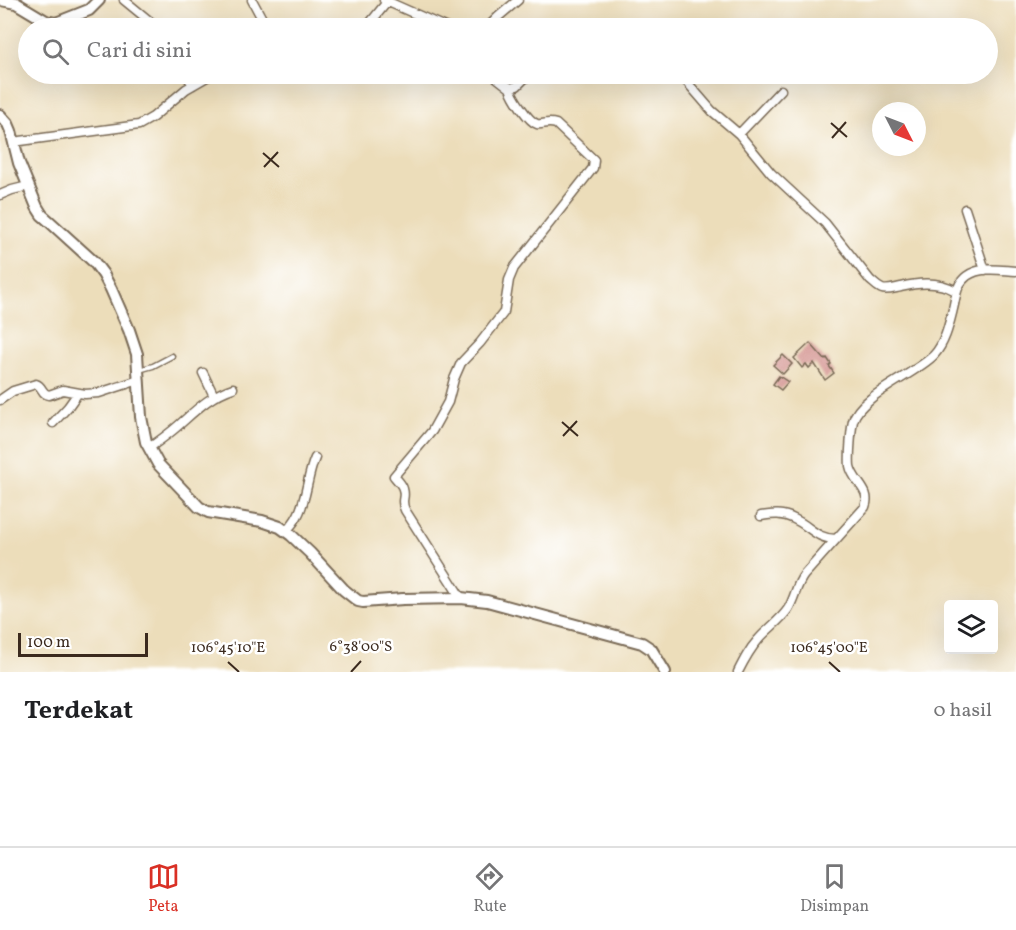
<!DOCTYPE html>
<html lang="id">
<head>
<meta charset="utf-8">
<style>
	:root { --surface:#fff; --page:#f2f2f2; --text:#202124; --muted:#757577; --line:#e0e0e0; --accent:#d93025 }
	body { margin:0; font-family:Vollkorn,serif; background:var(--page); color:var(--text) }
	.controls { position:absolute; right:18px; bottom:18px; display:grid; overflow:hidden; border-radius:6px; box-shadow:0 6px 24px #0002 }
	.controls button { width:54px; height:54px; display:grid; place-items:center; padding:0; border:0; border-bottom:2px solid var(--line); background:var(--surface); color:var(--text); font:30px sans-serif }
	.compass { position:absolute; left:872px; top:102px; width:54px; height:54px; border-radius:50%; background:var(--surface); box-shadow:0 6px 24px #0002; rotate:132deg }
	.scale { position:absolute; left:18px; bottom:15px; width:130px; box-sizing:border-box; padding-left:6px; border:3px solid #3b2a1e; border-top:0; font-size:16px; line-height:21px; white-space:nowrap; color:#3b2a1e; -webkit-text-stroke:4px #fff; paint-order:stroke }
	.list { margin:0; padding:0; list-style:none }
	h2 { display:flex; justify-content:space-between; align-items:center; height:78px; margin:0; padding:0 24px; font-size:26px }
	h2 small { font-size:20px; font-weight:400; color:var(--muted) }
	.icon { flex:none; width:33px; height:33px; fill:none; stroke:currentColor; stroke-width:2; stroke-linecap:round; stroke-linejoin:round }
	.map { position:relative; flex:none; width:1016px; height:672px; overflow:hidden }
	.search { position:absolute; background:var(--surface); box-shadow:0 6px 24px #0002; left:18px; right:18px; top:18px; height:66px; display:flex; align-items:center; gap:15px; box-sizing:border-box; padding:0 21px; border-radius:33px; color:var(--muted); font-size:22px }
	.sheet { height:174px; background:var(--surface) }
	nav { display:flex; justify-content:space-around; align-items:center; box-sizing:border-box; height:84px; border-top:2px solid var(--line); background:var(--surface); font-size:16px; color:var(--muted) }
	nav a { display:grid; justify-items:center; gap:3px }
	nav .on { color:var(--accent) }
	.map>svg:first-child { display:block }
</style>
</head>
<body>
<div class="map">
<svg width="1016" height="672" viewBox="0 0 1016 672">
	<rect width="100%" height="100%" fill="#fff"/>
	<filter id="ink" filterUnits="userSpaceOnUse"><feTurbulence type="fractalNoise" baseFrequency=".0167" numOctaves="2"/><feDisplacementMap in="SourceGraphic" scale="12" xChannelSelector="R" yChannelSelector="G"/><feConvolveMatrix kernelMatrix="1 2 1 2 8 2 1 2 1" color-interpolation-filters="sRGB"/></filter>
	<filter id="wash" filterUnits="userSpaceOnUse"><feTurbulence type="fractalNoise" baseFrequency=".008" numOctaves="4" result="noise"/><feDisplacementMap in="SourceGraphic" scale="24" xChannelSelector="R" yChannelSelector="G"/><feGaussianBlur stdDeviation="1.35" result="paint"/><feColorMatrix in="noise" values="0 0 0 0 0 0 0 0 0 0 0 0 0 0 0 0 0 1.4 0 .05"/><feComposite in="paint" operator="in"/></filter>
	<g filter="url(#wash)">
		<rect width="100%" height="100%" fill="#ecddba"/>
		<g id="blocks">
			<!-- building -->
			<path fill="#d49491" d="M810 343 825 360 827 358 831 364 829 366 834 373 825 380 814 363 809 368 806 364 802 368 794 358Z
				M783 355 792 364 783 374 773 365Z
				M779 376 788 382 781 390 773 384Z"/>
		</g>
	</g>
	<g filter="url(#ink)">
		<use href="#blocks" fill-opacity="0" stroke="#796955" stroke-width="1.5"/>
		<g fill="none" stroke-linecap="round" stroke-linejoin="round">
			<!-- service casing -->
			<g stroke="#796955" stroke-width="7">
				<path id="service" d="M139 370 153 366 172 356"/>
			</g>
			<!-- minor casing -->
			<g stroke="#796955" stroke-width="11">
				<path id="minor" d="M124 0 152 23
					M252 0 267 28
					M384 0 447 28
					M366 28 387 2
					M487 28 498 17 518 0
					M186 74 193 85
					M492 74 510 88 517 86 529 74
					M582 74 586 75 590 74
					M680 74 712 111 739 134 771 173 825 223 870 280C874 283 877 287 882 289 887 291 895 288 901 287 920 282 939 281 956 291
					M739 134 781 90
					M13 142 139 125 153 117 186 89 212 74
					M0 195 12 190 28 186
					M965 209 985 270
					M203 373 214 396
					M0 400 13 391 36 384C43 386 41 394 49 395L63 390 85 394 99 393 139 380
					M53 423 68 407 78 393
					M149 448C159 441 169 434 179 425 196 410 211 395 233 388
					M761 516C773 514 783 513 794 519 810 526 816 539 836 539
					M286 531C291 526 295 521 298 515 307 498 307 476 315 458
					M461 598 405 510C400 500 406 498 403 489 402 484 397 480 394 476L432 431 448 402 454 379 461 363 480 343 504 312 509 280 514 268 593 168 594 160 556 124C547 121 543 125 537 124 528 121 513 97 510 88
					M738 672C744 660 749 650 758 640 767 629 780 621 788 609 795 598 796 585 804 575L865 507C872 490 853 482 850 466 849 457 851 430 853 421 859 396 916 374 934 355 945 343 949 325 953 309 956 297 956 284 967 276 982 266 999 270 1016 271"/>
			</g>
			<!-- tertiary casing -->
			<g stroke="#796955" stroke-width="14">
				<path id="tertiary" d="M1 0 16 3 46 21 56 23 89 10 99 0
					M0 115 8 124 11 131 19 163 37 207 42 215 50 222 94 262 103 274 111 289 129 330 137 354 141 417 146 442 158 464 199 507 208 512 262 521 280 527 291 535 310 553 344 590 358 601 363 602 403 599 461 598 487 601 642 643 651 649 665 672"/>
			</g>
			<!-- service -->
			<use href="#service" stroke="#fff" stroke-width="4"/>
			<!-- minor -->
			<use href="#minor" stroke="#fff" stroke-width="8"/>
			<!-- tertiary -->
			<use href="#tertiary" stroke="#fff" stroke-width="10"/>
		</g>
	</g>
	<!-- ticks -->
	<path fill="none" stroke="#3b2a1e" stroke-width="2" d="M831 123 847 137M832 138 846 122M263 153 279 167M264 167 278 152M562 422 578 436M563 436 577 421M228 662 239 672M829 662 840 672M351 672 361 661"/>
	<g font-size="15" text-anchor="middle" fill="#3b2a1e" stroke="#fff" stroke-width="5" stroke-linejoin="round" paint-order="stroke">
		<text x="361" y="651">6°38'00"S</text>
		<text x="228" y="652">106°45'10"E</text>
		<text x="829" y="652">106°45'00"E</text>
	</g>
</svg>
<div class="controls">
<button><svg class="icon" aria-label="layers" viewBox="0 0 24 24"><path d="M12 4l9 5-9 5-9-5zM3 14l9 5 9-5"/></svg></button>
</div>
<svg class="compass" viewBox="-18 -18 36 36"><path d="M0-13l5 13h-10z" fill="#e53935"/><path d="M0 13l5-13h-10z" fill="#757577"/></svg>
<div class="scale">100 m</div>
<div class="search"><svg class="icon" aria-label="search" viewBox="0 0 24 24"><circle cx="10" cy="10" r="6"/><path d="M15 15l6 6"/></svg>Cari di sini</div>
</div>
<section class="sheet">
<h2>Terdekat<small>0 hasil</small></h2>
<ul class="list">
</ul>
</section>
<nav>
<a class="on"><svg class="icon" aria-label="map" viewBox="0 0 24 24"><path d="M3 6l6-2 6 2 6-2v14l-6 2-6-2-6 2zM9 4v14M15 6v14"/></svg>Peta</a>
<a><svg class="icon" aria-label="directions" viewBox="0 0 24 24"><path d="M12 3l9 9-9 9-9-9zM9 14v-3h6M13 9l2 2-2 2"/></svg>Rute</a>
<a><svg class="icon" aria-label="saved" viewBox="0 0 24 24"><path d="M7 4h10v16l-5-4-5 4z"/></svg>Disimpan</a>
</nav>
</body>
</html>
